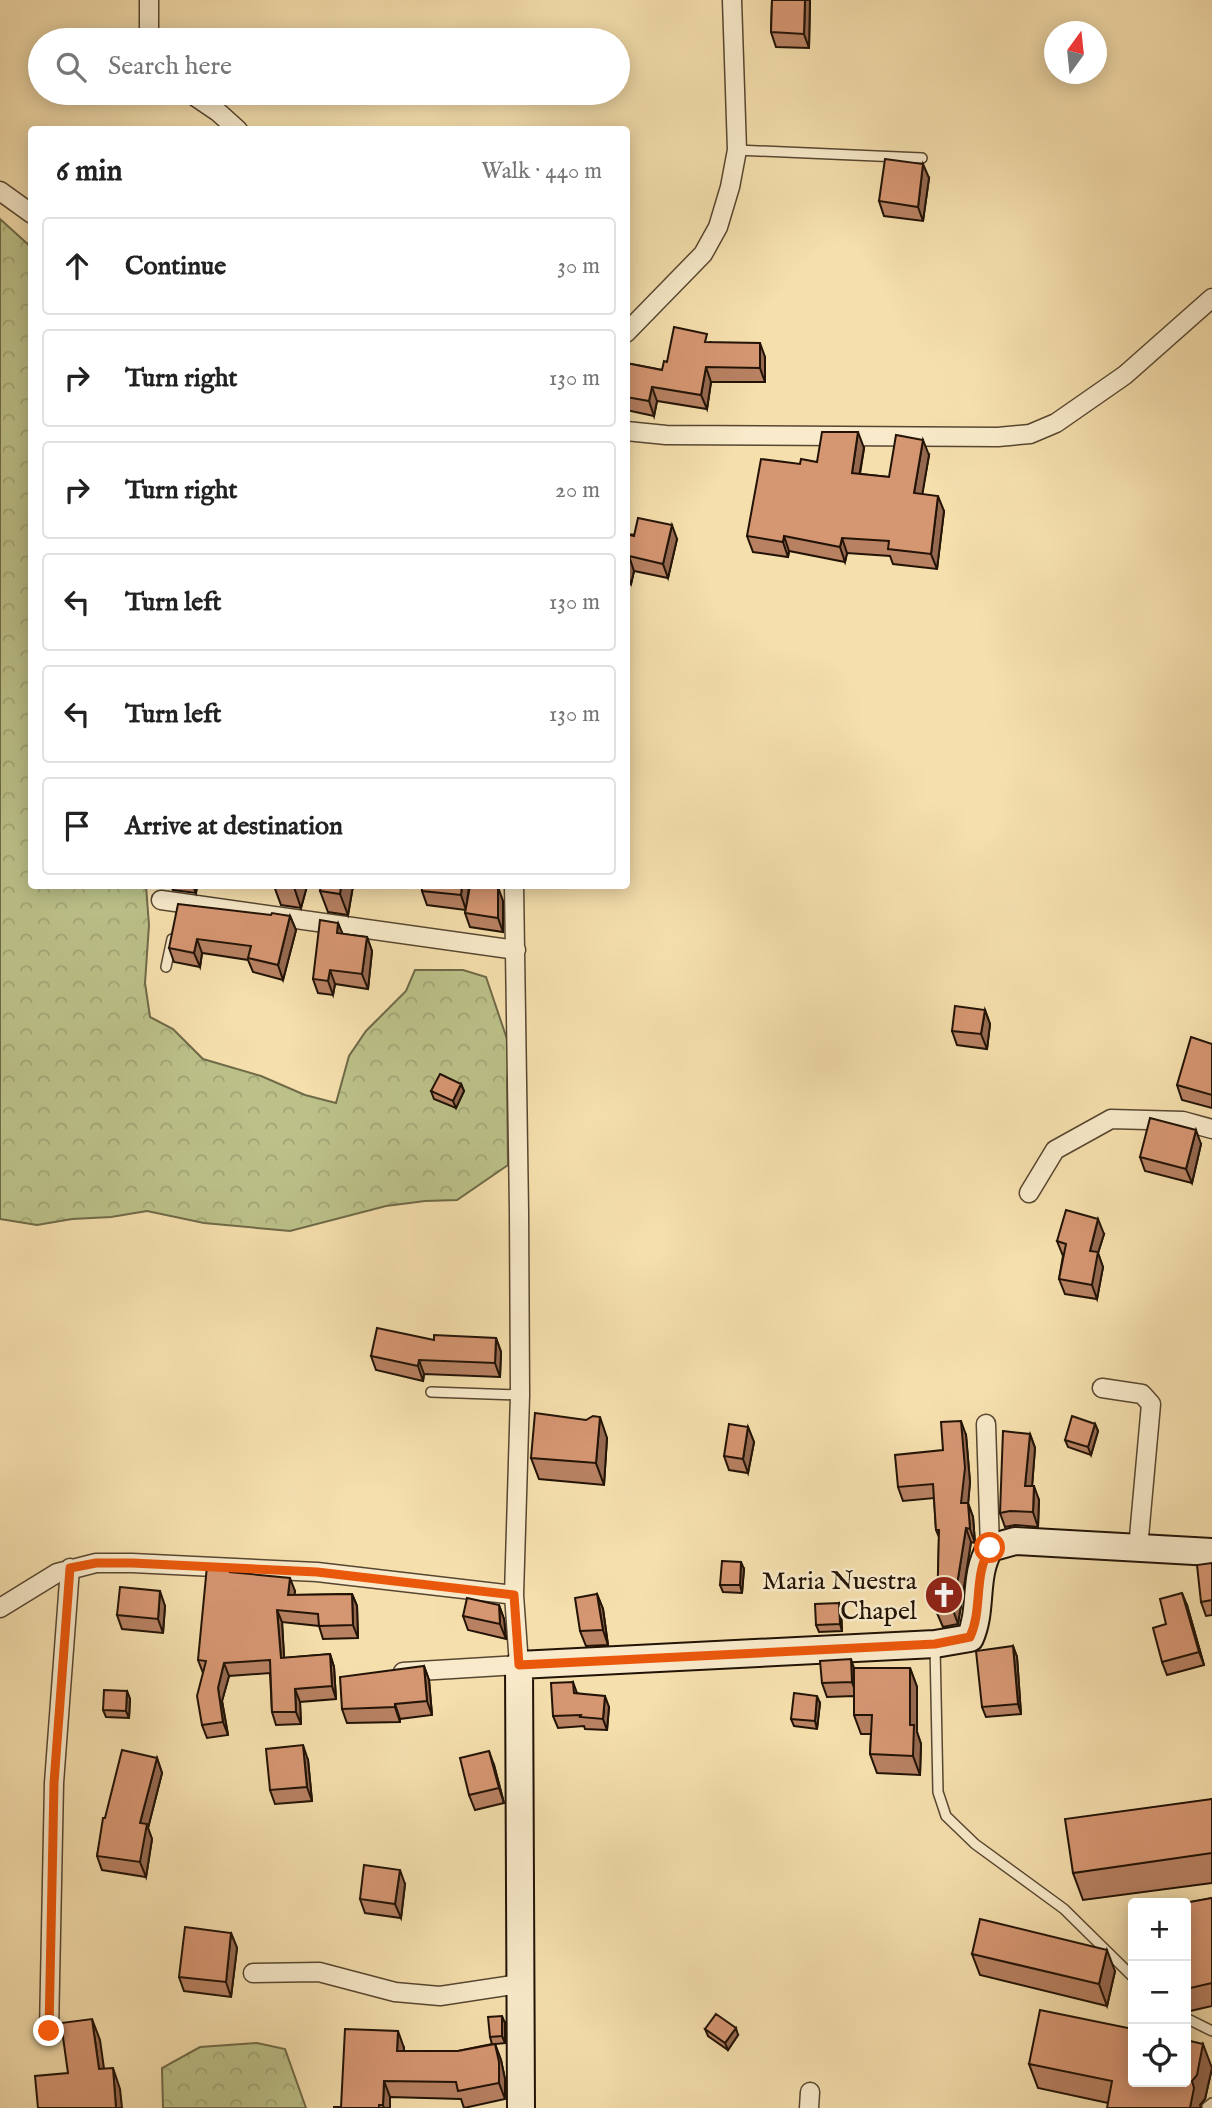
<!DOCTYPE html>
<html lang="en">
<head>
<meta charset="utf-8">
<style>
	:root { --surface:#fff; --page:#f6f6f6; --text:#222; --muted:#767676; --line:#e0e0e0 }
	body { margin:0; font-family:"IM FELL English",serif; background:var(--page); color:var(--text) }
	.controls { position:absolute; right:21px; bottom:21px; display:grid; overflow:hidden; border-radius:7px; box-shadow:0 4px 18px #0003 }
	.controls button { width:63px; height:63px; display:grid; place-items:center; padding:0; border:0; border-bottom:2px solid var(--line); background:var(--surface); color:var(--text); font:35px sans-serif }
	.compass { position:absolute; left:1044px; top:21px; width:63px; height:63px; border-radius:50%; background:var(--surface); box-shadow:0 4px 18px #0003; rotate:15deg }
	.stop { position:absolute; width:21px; height:21px; margin:-16px; border:5px solid #ea580c; border-radius:50%; background:#fff }
	.stop.end { background:#ea580c; border-color:#fff; box-shadow:0 2px 7px #0008 }
	.list { margin:0; padding:0; list-style:none }
	h2 { display:flex; justify-content:space-between; align-items:center; height:91px; margin:0; padding:0 28px; font-size:30px }
	h2 small { font-size:23px; font-weight:400; color:var(--muted) }
	.list li { display:grid; grid-template-columns:46px 1fr auto; gap:21px; align-items:center; box-sizing:border-box; height:98px; margin:0 14px 14px; padding:0 14px; border:2px solid var(--line); border-radius:7px }
	.list b { display:block; font-size:26px; white-space:nowrap }
	.list em { font-size:23px; font-style:normal; color:var(--muted) }
	.icon { flex:none; width:38px; height:38px; fill:none; stroke:currentColor; stroke-width:2; stroke-linecap:round; stroke-linejoin:round }
	.map { position:relative; flex:none; width:1212px; height:2108px; overflow:hidden }
	.search { position:absolute; background:var(--surface); box-shadow:0 4px 18px #0003; left:28px; top:28px; width:602px; height:77px; display:flex; align-items:center; gap:18px; box-sizing:border-box; padding:0 24px; border-radius:38px; color:var(--muted); font-size:26px }
	.panel { position:absolute; background:var(--surface); box-shadow:0 4px 18px #0003; left:28px; top:126px; width:602px; height:763px; border-radius:7px }
	.map>svg:first-child { display:block }
</style>
</head>
<body>
<div class="map">
<svg width="1212" height="2108" viewBox="0 0 1212 2108">
	<defs>
		<pattern id="forest-crowns" width="20" height="18" patternUnits="userSpaceOnUse" patternTransform="scale(1.75)"><rect width="20" height="18" fill="#bcc189"/><path d="M2 6a3 3 0 1 1 6 0M12 15a3 3 0 1 1 6 0" fill="none" stroke="#a1a575"/></pattern>
	</defs>
	<rect width="100%" height="100%" fill="#f5dfad"/>
	<filter id="stains"><feTurbulence type="fractalNoise" baseFrequency=".00286" numOctaves="4"/><feColorMatrix values="0 0 0 0 .2 0 0 0 0 .09 0 0 0 0 .02 0 0 0 .5 -.17"/></filter>
	<radialGradient id="worn" r=".72"><stop offset=".6" stop-color="#630" stop-opacity="0"/><stop offset="1" stop-color="#630" stop-opacity=".3"/></radialGradient>
	<!-- forest -->
	<path fill="url(#forest-crowns)" stroke="#6f6a48" stroke-width="2" d="M0 219 32 248V886H146L149 925 145 983 150 1017 173 1029 203 1059 261 1076 305 1095 336 1103 349 1056 366 1031 406 991 415 970H463L486 977 510 1048 507 1080 508 1165 457 1200 425 1201 386 1206 290 1231 204 1223 147 1211 111 1217 72 1219 37 1225 0 1219Z
		M257 2043 285 2049 306 2108H163L162 2068 200 2047Z"/>
	<g fill="none" stroke-linecap="round" stroke-linejoin="round">
		<!-- lane casing -->
		<g stroke="#574630" stroke-width="12">
			<path id="lane" d="M737 150 922 158
				M166 967 172 939
				M431 1392 520 1395
				M935 1646 938 1792 946 1816 975 1844 1064 1909 1133 1977
				M1186 2018 1212 2031
				M1207 2107 1212 2103"/>
		</g>
		<!-- street casing -->
		<g stroke="#574630" stroke-width="21">
			<path id="street" d="M149 0V35L151 40
				M190 93 218 112 238 130
				M0 191 32 214
				M626 333 703 254 718 227 730 187 737 150 732 0
				M626 431 666 435 998 437 1030 434 1056 423 1125 375 1212 298
				M161 900 516 950
				M1029 1193 1055 1150 1111 1119 1183 1121 1212 1129
				M1102 1388 1142 1394 1151 1404 1138 1548
				M986 1424 990 1548
				M0 1608 57 1573 96 1563H132L317 1572 514 1595
				M403 1672 519 1665 514 1595 520 1395 519 1211 514 886
				M253 1973 319 1972 395 1992 440 1996 519 1984
				M49 2031 54 1783 70 1568
				M809 2108 810 2092"/>
		</g>
		<!-- secondary casing -->
		<g stroke="#221306" stroke-width="30">
			<path id="secondary" d="M521 2108 519 1665 935 1644 970 1638C983 1609 973 1576 990 1548L1015 1541 1212 1552"/>
		</g>
		<!-- lane -->
		<use href="#lane" stroke="#f8eaca" stroke-width="9"/>
		<!-- street -->
		<use href="#street" stroke="#f8eaca" stroke-width="18"/>
		<!-- secondary -->
		<use href="#secondary" stroke="#f8eaca" stroke-width="26"/>
	</g>
	<!-- wall -->
	<path fill="#b78162" stroke="#221306" stroke-width="2" d="M772 0H810L809 48 776 47 771 32Z
		M929 178 923 221 884 216 879 201Z
		M710 342 765 357V382H711L707 409 657 401 654 416 626 410V363L662 370 667 362Z
		M864 448 860 474 889 477 929 455 922 494 944 511 937 569 893 564 890 556 847 553 845 562 789 551 788 557 753 552 747 536 800 464 817 462Z
		M626 534 677 539 668 578 634 571 631 584 626 583Z
		M171 886H197L196 893 173 890Z
		M274 886H307L301 908 281 905Z
		M321 886H353L348 915 328 912 320 891Z
		M469 886 467 902 503 901V932L470 927 465 913 466 910 427 905 422 891Z
		M271 915 290 916 296 930 283 980 253 972 248 960 202 953 200 967 174 962 169 948Z
		M338 923 342 934 367 937 372 951 368 989 335 984 333 995 318 993 313 979Z
		M985 1010 990 1024 987 1049 957 1045 952 1031Z
		M1212 1044V1108L1182 1100 1177 1085Z
		M461 1084 464 1091 456 1108 434 1099 431 1091Z
		M1201 1144 1192 1183 1145 1171 1140 1157Z
		M1104 1234 1098 1253 1103 1267 1097 1299 1065 1294 1059 1279 1063 1256 1057 1241Z
		M496 1338 501 1352 500 1377 424 1374 423 1381 376 1370 371 1356 434 1340Z
		M1095 1424 1098 1431 1091 1455 1068 1447 1065 1440Z
		M748 1427 754 1442 748 1473 729 1470 724 1456Z
		M1030 1434 1035 1448 1032 1486 1039 1500 1038 1527 1015 1525 1005 1527 1000 1513Z
		M966 1435 970 1482 968 1503 973 1517 975 1543 971 1542 958 1624 943 1627 937 1613 939 1537 936 1530 934 1498 903 1501 898 1487 943 1450Z
		M607 1438 604 1485 539 1479 531 1458Z
		M1212 1563V1615L1206 1616 1201 1602Z
		M744 1569 742 1593 723 1592 720 1585Z
		M233 1573 295 1591 294 1595 352 1594 357 1606 358 1638 323 1639 319 1626 282 1622 284 1658 330 1654 334 1667 336 1699 300 1702 301 1724 276 1725 272 1712 270 1673 229 1676 222 1701 228 1735 207 1738 202 1725 203 1673 198 1660Z
		M597 1594 603 1609 608 1645 586 1646 580 1631Z
		M839 1603 841 1610 842 1631 819 1632 816 1625Z
		M499 1605 504 1619 506 1639 468 1630 463 1616Z
		M1187 1605 1204 1665 1167 1675 1162 1662 1166 1624Z
		M165 1606 163 1633 122 1629 117 1615Z
		M1013 1646 1017 1657 1021 1714 986 1717 982 1707Z
		M424 1666 429 1680 432 1715 400 1719V1722L347 1723 342 1709Z
		M854 1668H910L917 1687V1732L921 1744 920 1775 877 1773 870 1754 871 1734H861L854 1715V1696L827 1697 822 1683Z
		M573 1682 577 1693 609 1707 607 1730 585 1729 584 1726 558 1728 553 1716Z
		M127 1691 130 1699 129 1718 106 1717 103 1710Z
		M820 1703 817 1729 794 1726 791 1719Z
		M157 1758 162 1773 148 1828 152 1839 146 1877 102 1870 97 1856 105 1818Z
		M308 1760 312 1801 275 1804 270 1790Z
		M494 1765 504 1803 475 1810 469 1795Z
		M1212 1799V1883L1083 1900 1073 1873Z
		M405 1884 401 1918 365 1913 360 1899Z
		M1212 1898V2006L1190 2011 1186 1998V1903Z
		M231 1933 237 1948 231 1997 184 1991 179 1977Z
		M972 1954 1115 1971 1107 2006 980 1975Z
		M505 2023V2043L495 2044 501 2060 505 2079V2099L464 2108 461 2099 390 2097V2108H334L341 2107 404 2048V2051H458L492 2044 490 2037Z
		M705 2029 738 2035 728 2050 708 2036Z
		M1029 2064 1212 2068 1205 2099 1200 2105 1108 2103 1038 2088Z"/>
	<!-- shaded-wall -->
	<path fill="#956950" stroke="#221306" stroke-width="2" d="M805 0H810L809 48 804 34Z
		M923 164 929 178 923 221 918 207Z
		M760 343 765 357V382L760 368Z
		M706 367 711 382 707 409 701 395Z
		M652 387 657 401 654 416 649 401Z
		M858 432 864 448 857 488 852 473Z
		M923 440 929 455 920 508 914 493Z
		M938 496 944 511 937 569 931 554Z
		M672 525 677 539 668 578 663 564Z
		M784 536 789 551 788 557 783 542Z
		M842 538 847 553 845 562 840 547Z
		M629 556 634 571 631 584 626 572Z
		M193 886H197L196 893Z
		M294 886H307L301 908 294 887Z
		M341 886H353L348 915 340 894Z
		M462 886H469L466 910 461 895Z
		M498 887 503 901V932L498 918Z
		M290 916 296 930 283 980 278 965Z
		M338 923 344 937 337 933Z
		M367 937 372 951 368 989 362 974Z
		M197 939 202 953 200 967 194 953Z
		M330 970 335 984 333 995 328 981Z
		M985 1010 990 1024 987 1049 981 1034Z
		M461 1084 464 1091 456 1108 453 1101Z
		M1196 1130 1201 1144 1192 1183 1186 1169Z
		M1098 1219 1104 1234 1098 1253 1103 1267 1097 1299 1092 1285 1090 1251Z
		M496 1338 501 1352 500 1377 495 1363Z
		M419 1360 424 1374 423 1381 418 1366Z
		M600 1417 607 1438 604 1485 596 1463Z
		M961 1421 966 1435 970 1482 967 1517 961 1503Z
		M1095 1424 1098 1431 1091 1455 1088 1447Z
		M748 1427 754 1442 748 1473 743 1459Z
		M1030 1434 1035 1448 1031 1500 1025 1486Z
		M1034 1486 1039 1500 1038 1527 1033 1512Z
		M968 1503 973 1517 975 1543 970 1529Z
		M966 1528 971 1542 958 1624 953 1610Z
		M741 1562 744 1569 742 1593 740 1585Z
		M290 1578 295 1591 293 1608 288 1595Z
		M160 1591 165 1606 163 1633 158 1619Z
		M1182 1593 1187 1605 1204 1665 1199 1652Z
		M352 1594 357 1606 358 1638 353 1625Z
		M597 1594 603 1609 608 1645 603 1630Z
		M839 1603 841 1610 842 1631 840 1624Z
		M499 1605 504 1619 506 1639 500 1624Z
		M277 1610 282 1622 285 1671 281 1658Z
		M1013 1646 1017 1657 1021 1714 1018 1704Z
		M330 1654 334 1667 336 1699 332 1686Z
		M851 1659 856 1674 857 1696 852 1682Z
		M224 1663 229 1676 222 1701 228 1735 223 1722 218 1688Z
		M424 1666 429 1680 432 1715 427 1701Z
		M910 1668 917 1687V1732L921 1744 920 1775 913 1756 910 1725Z
		M295 1689 300 1702 301 1724 296 1712Z
		M127 1691 130 1699 129 1718 126 1711Z
		M605 1696 609 1707 607 1730 603 1719Z
		M817 1696 820 1703 817 1729 815 1721Z
		M395 1704 400 1719V1722L395 1707Z
		M303 1745 308 1760 312 1801 307 1787Z
		M489 1751 494 1765 504 1803 499 1788Z
		M157 1758 162 1773 148 1828 152 1839 146 1877 140 1862V1823Z
		M400 1870 405 1884 401 1918 395 1904Z
		M231 1933 237 1948 231 1997 226 1982Z
		M1107 1950 1115 1971 1107 2006 1099 1984Z
		M502 2016 505 2023V2043L502 2036Z
		M92 2019 100 2040 107 2090 99 2069Z
		M736 2028 738 2035 728 2050 725 2043Z
		M398 2031 404 2048 403 2067 397 2051Z
		M495 2044 501 2060 505 2079V2099L499 2083Z
		M1203 2044 1212 2068 1205 2099 1200 2105 1201 2108H1190L1192 2081Z
		M113 2068 120 2089 122 2108H116Z
		M384 2081 390 2097V2108H384L383 2105Z"/>
	<!-- building -->
	<path fill="#d59672" stroke="#221306" stroke-width="2" d="M772 0H805L804 34 771 32Z
		M885 159 923 164 918 207 879 201Z
		M674 327 707 334 705 342 760 343V368L706 367 701 395 652 387 649 401 626 397V363L662 370 664 361 667 362Z
		M822 432H858L852 473 889 477 896 435 923 440 914 493 938 496 931 554 888 549 889 541 842 538 840 547 784 536 783 542 747 536 761 459 800 464 801 459 817 462Z
		M638 518 672 525 663 564 629 556 626 566V534L634 536Z
		M321 886H341L340 894 320 891Z
		M422 886H462L461 895 422 891Z
		M470 886H489L498 887V918L465 913Z
		M178 904 271 915 272 913 290 916 278 965 248 958 251 946 197 939 194 953 169 948Z
		M320 920 338 923 337 933 367 937 362 974 330 970 328 981 313 979Z
		M955 1006 985 1010 981 1034 952 1031Z
		M1191 1037 1212 1044V1095L1177 1085Z
		M440 1074 461 1084 453 1101 431 1091Z
		M1150 1118 1196 1130 1186 1169 1140 1157Z
		M1066 1210 1098 1219 1090 1251 1098 1252 1092 1285 1059 1279 1066 1244 1057 1241Z
		M377 1328 434 1340V1335L496 1338 495 1363 419 1360 418 1366 371 1356Z
		M535 1413 586 1420 593 1416 600 1417 596 1463 531 1458Z
		M1072 1416 1095 1424 1088 1447 1065 1440Z
		M961 1421 965 1468 961 1503H968L970 1529 966 1528 953 1610 937 1613 939 1530H936L933 1484 898 1487 895 1455 943 1450 941 1422Z
		M729 1424 748 1427 743 1459 724 1456Z
		M1003 1431 1030 1434 1025 1486H1034L1033 1512 1010 1511 1000 1513Z
		M722 1561 741 1562 740 1585H720Z
		M1212 1563V1600L1201 1602 1197 1565Z
		M207 1566 231 1567 230 1572 290 1578 288 1595 352 1594 353 1625 319 1626 318 1614 277 1610 281 1658 330 1654 332 1686 295 1689 296 1712H272L270 1660 224 1663 218 1688 223 1722 202 1725 197 1696 206 1661 198 1660Z
		M120 1587 160 1591 158 1619 117 1615Z
		M1182 1593 1199 1652 1162 1662 1153 1628 1166 1624 1160 1599Z
		M597 1594 603 1630 580 1631 575 1598Z
		M467 1598 499 1605 500 1624 463 1616Z
		M839 1603 840 1624 816 1625 815 1604Z
		M1013 1646 1018 1704 982 1707 976 1651Z
		M851 1659 852 1682 822 1683 820 1661Z
		M424 1666 427 1701 395 1704V1707L342 1709 340 1677Z
		M854 1668H910V1725H914L913 1756 870 1754 872 1715H854Z
		M573 1682 574 1693 605 1696 603 1719 580 1717 581 1715 553 1716 551 1683Z
		M104 1690 127 1691 126 1711 103 1710Z
		M794 1693 817 1696 815 1721 791 1719Z
		M303 1745 307 1787 270 1790 266 1749Z
		M122 1750 157 1758 140 1823 147 1824 140 1862 97 1856 103 1818H105Z
		M489 1751 499 1788 469 1795 460 1758Z
		M1212 1799V1853L1073 1873 1065 1819Z
		M364 1865 400 1870 395 1904 360 1899Z
		M1212 1898V1983L1186 1989V1903H1184Z
		M980 1919 1107 1950 1099 1984 972 1954Z
		M185 1927 231 1933 226 1982 179 1977Z
		M1040 2010 1133 2029V2082H1186V2040L1203 2044 1197 2075 1192 2081 1194 2088 1190 2108H1107L1112 2081 1029 2064Z
		M716 2014 736 2028 725 2043 705 2029Z
		M502 2016V2036L490 2037 488 2017Z
		M92 2019 99 2069 113 2068 116 2108H38L35 2076 68 2073 61 2023Z
		M345 2029 398 2031 397 2051H458L495 2044 499 2062V2083L458 2091 456 2082 384 2081 383 2105H379V2108H334V2107H341Z"/>
	<g fill="none" stroke-linecap="round" stroke-linejoin="round">
		<!-- route -->
		<path stroke="#ea580c" stroke-width="9" d="M49 2031 54 1783 70 1568 96 1563H132L317 1572 514 1595 519 1665 935 1644 970 1637C983 1609 973 1576 990 1548"/>
	</g>
	<!-- icons -->
	<defs>
		<g id="church-disc" transform="scale(2.0125)"><circle r="9.5" fill="#8f2418" stroke="#f8eaca"/><path d="M-1.2-6h2.4v3.5h3.3v2.4h-3.3V6h-2.4V-.1h-3.3v-2.4h3.3Z" fill="#fff"/></g>
	</defs>
	<g fill-rule="evenodd">
		<use href="#church-disc" x="944" y="1595"/>
	</g>
	<g text-anchor="middle" stroke-width="5" stroke-linejoin="round" paint-order="stroke">
		<!-- poi labels -->
		<g font-size="26" fill="#221306" stroke="#f8eaca" text-anchor="end">
			<text x="917" y="1589">Maria Nuestra<tspan x="917" dy="30">Chapel</tspan></text>
		</g>
	</g>
	<rect width="100%" height="100%" filter="url(#stains)"/>
	<rect width="100%" height="100%" fill="url(#worn)"/>
</svg>
<div class="controls">
<button>+</button>
<button>−</button>
<button><svg class="icon" aria-label="locate" viewBox="0 0 24 24"><circle cx="12" cy="12" r="6"/><path d="M12 2v4M12 18v4M2 12h4M18 12h4"/></svg></button>
</div>
<svg class="compass" viewBox="-18 -18 36 36"><path d="M0-13l5 13h-10z" fill="#e53935"/><path d="M0 13l5-13h-10z" fill="#767676"/></svg>
<div class="stop" style="left:990px;top:1548px"></div>
<div class="stop end" style="left:49px;top:2031px"></div>
<div class="search"><svg class="icon" aria-label="search" viewBox="0 0 24 24"><circle cx="10" cy="10" r="6"/><path d="M15 15l6 6"/></svg>Search here</div>
<section class="panel">
<h2>6 min<small>Walk · 440 m</small></h2>
<ul class="list">
<li><svg class="icon" aria-label="ahead" viewBox="0 0 24 24"><path d="M12 20V5M6 11l6-6 6 6"/></svg><div><b>Continue</b></div><em>30 m</em></li>
<li><svg class="icon" aria-label="right" viewBox="0 0 24 24"><path d="M7 20v-9h11M14 6l5 5-5 5"/></svg><div><b>Turn right</b></div><em>130 m</em></li>
<li><svg class="icon" aria-label="right" viewBox="0 0 24 24"><path d="M7 20v-9h11M14 6l5 5-5 5"/></svg><div><b>Turn right</b></div><em>20 m</em></li>
<li><svg class="icon" aria-label="left" viewBox="0 0 24 24"><path d="M17 20v-9H6M10 6l-5 5 5 5"/></svg><div><b>Turn left</b></div><em>130 m</em></li>
<li><svg class="icon" aria-label="left" viewBox="0 0 24 24"><path d="M17 20v-9H6M10 6l-5 5 5 5"/></svg><div><b>Turn left</b></div><em>130 m</em></li>
<li><svg class="icon" aria-label="arrive" viewBox="0 0 24 24"><path d="M6 21V4h12l-3 4 3 4H6"/></svg><div><b>Arrive at destination</b></div></li>
</ul>
</section>
</div>
</body>
</html>
